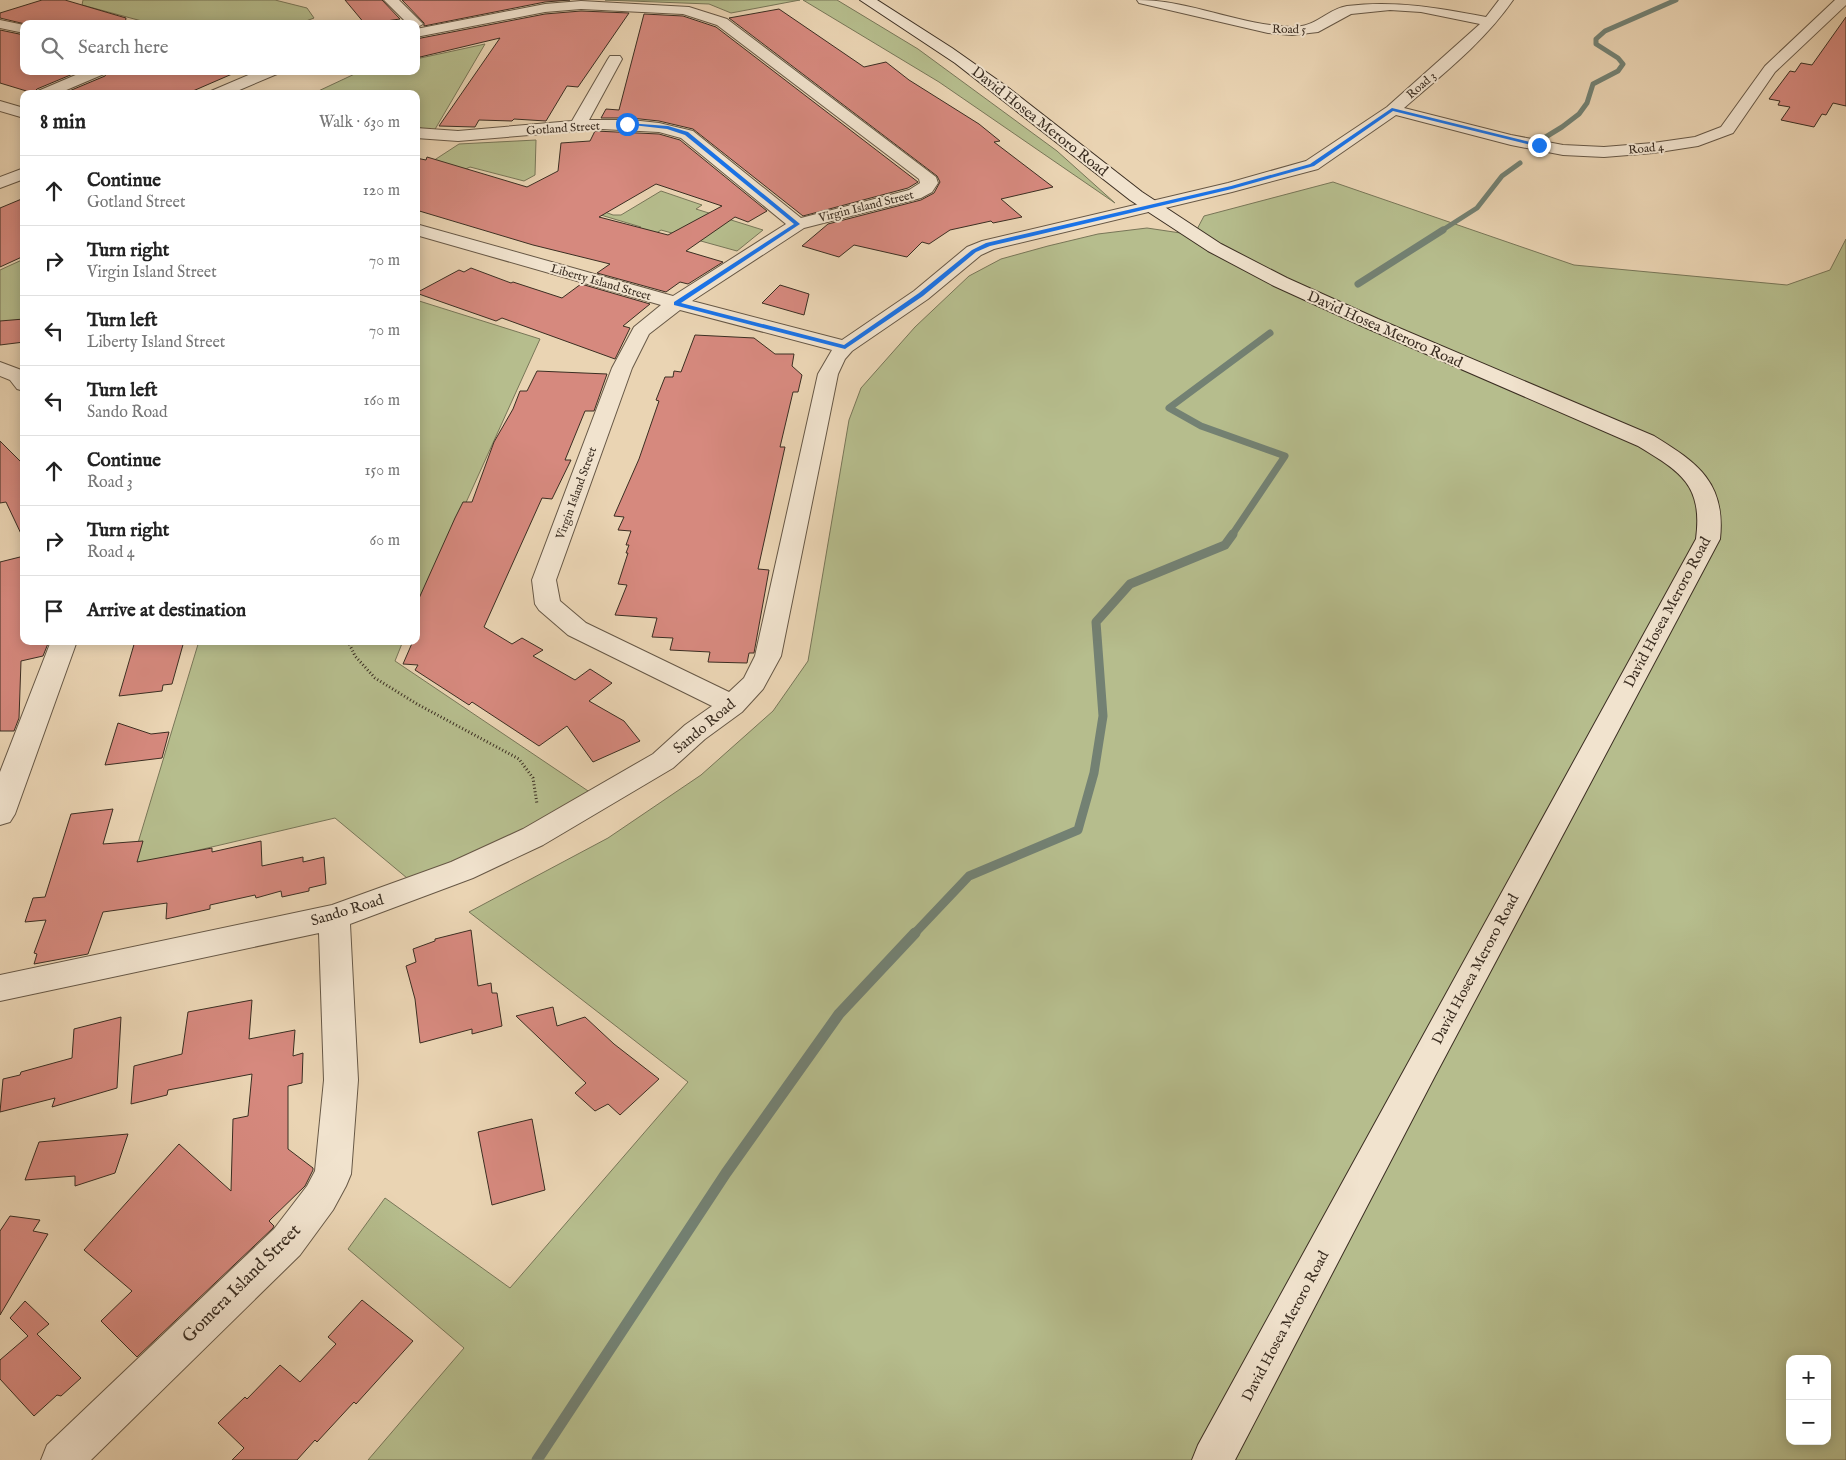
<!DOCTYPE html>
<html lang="en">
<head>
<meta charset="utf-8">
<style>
	:root { --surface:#fff; --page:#f2f2f2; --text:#222; --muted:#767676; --line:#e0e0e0 }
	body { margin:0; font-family:"IM FELL English",serif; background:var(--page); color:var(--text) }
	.controls { position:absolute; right:15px; bottom:15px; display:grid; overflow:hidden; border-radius:10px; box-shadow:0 2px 12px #0003 }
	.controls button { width:45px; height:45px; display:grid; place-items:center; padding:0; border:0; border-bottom:1px solid var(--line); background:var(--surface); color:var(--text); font:25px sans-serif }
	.stop { position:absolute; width:15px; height:15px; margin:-11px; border:4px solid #1a73e8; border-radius:50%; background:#fff }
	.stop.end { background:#1a73e8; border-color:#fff; box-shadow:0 1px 5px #0008 }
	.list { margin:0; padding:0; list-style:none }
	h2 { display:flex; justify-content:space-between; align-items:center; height:65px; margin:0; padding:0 20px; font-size:21px }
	h2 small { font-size:16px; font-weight:400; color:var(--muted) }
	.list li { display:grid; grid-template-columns:32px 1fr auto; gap:15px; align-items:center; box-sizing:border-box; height:70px; padding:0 20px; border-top:1px solid var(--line) }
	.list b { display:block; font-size:19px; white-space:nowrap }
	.list p { margin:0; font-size:16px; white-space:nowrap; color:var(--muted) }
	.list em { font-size:16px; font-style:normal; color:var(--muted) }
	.icon { flex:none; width:28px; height:28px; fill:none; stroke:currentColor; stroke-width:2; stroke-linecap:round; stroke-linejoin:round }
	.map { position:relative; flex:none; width:1846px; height:1460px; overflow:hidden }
	.search { position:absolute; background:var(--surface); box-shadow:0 2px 12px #0003; left:20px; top:20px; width:400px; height:55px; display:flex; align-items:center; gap:12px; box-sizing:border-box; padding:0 18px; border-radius:10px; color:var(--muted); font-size:19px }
	.panel { position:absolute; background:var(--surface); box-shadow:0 2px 12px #0003; left:20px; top:90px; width:400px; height:555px; border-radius:10px }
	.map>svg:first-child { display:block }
</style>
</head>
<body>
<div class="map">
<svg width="1846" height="1460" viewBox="0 0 1846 1460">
	<rect width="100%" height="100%" fill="#ead4b3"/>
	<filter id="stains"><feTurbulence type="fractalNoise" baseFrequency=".004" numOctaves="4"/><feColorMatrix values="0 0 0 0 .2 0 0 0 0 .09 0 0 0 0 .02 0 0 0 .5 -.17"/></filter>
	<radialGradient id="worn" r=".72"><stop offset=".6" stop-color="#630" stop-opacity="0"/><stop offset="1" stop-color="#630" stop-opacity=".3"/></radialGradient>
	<!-- green -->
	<path fill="#b6bd8d" stroke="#787658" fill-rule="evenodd" d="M83 0H275L307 8 314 18 298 24H153L82 5Z
		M605 0H800L731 13 709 4Z
		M803 0H837L918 49 1057 151 1115 203 939 82Z
		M485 44 434 131 416 127V94H312L361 71H416V59Z
		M536 140 535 175 524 181 470 167 441 181 416 172 459 144Z
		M1333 182 1574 265 1787 285 1830 270 1846 239V1460H368L464 1348 348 1249 385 1198 510 1288 688 1082 469 912 608 838 701 775 773 711 808 661 849 420 861 388 915 327 969 276 1001 259 1048 246 1098 234 1147 228 1194 235 1204 216ZM1790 1359H1827V1441H1790Z
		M661 191 702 205 696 209 763 230 737 251 661 230 649 238 633 234 641 227 567 205 576 201 613 215H621Z
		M24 259V321L0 323V270Z
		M416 300 540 339 416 613Z
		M199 641H403L395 661 606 803 413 883 335 818 131 866Z"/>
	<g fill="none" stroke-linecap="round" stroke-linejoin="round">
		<!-- stream-far3 -->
		<path stroke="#738173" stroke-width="5" d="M1544 138 1562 127 1579 114 1587 103 1593 84 1618 71 1623 64 1618 58 1596 44V39L1605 31 1676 0
			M1441 231 1477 208 1502 176 1520 163"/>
		<!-- stream-far2 -->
		<path stroke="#738173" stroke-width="7" d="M1358 284 1443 230
			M1232 535 1285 456 1201 426 1169 408 1270 333"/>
		<!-- stream-far1 -->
		<path stroke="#738173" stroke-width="9" d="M914 934 969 876 1078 830 1094 773 1103 716 1096 622 1130 584 1225 545 1233 534"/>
		<!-- stream -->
		<path stroke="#738173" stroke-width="11" d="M537 1460 726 1173 839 1014 915 933"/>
	</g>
	<!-- building -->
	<path fill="#d6897e" stroke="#3b2e22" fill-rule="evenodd" d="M42 0H65L126 18 125 24H25L0 18V13Z
		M345 0H382L400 19 365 24Z
		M402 0H570L545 2 424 26V23Z
		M779 9 864 67 886 62 909 80 979 124 1000 141 994 142 1053 187 1001 199 1022 217 993 223 991 221 950 230 929 244 922 242 907 257 854 245 839 257 802 246 828 224 921 200 934 193 940 182 937 176 729 18Z
		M581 11 629 13 578 87 567 86 546 121 514 119 512 121 479 120 475 127 439 126 500 38 416 58V39L545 14Z
		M644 14 683 16 716 27 918 182 908 188 803 216 693 129 659 121 631 118H601L606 109 619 110Z
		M1846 17V106L1833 103 1826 115 1822 114 1814 127 1781 120 1790 107 1778 105 1780 101 1769 99 1790 71 1795 72 1801 63 1812 65Z
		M0 30 24 35V71H80L37 89 33 93 0 83Z
		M108 71H239L186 94H62L105 76Z
		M595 131 659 134 680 140 767 211 748 222 735 217 686 251 723 262 688 284 680 282 666 292 597 273 610 264 533 245 416 210V158L426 160 427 157 527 187 558 171 561 143 590 141ZM656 184 722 206 668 235 599 217Z
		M24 198V256L0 267V208Z
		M471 268 511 283 513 282 562 298 581 284 650 304 623 326 630 328 615 359 502 318 496 321 416 293 459 270 464 272Z
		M780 285 809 294 804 315 762 303Z
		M24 319V342L0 345V321Z
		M695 335 754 338 775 354H794L792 366 802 375 798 392H793L780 447H785L758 569 769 570 754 653H749L747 663 708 662 710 652 670 650 673 638 652 637 657 618 615 615 627 585 618 584 628 553H626L629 545H626L631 531 618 530 624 517 614 516 639 459 659 401 656 400 665 377H673L674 371 681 372Z
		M537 371 607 374 594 411H585L565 460H571L552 499 542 498 484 627 512 644 522 638 543 650 533 656 575 680 590 669 612 683 589 701 624 721 640 741 593 762 567 726 539 746 472 702 469 705 415 670 418 665 403 664 413 641H416V605L455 518 463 502H472L494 442 513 409 520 391H527Z
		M0 441 24 465V540L6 502 0 503Z
		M24 556V641H49L43 656 21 661 19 718 14 731H0V562Z
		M135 641H184L172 684 163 685 162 691 119 696Z
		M118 723 151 734 169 732 162 758 105 765Z
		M113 809 103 844 143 841 137 862 212 848V852L261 841 262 866 303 857V862L324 857 326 884 309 888V891L282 897 281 891 256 898 255 895 210 905V909L166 919 167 903 103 912 88 954 34 964 37 954 34 953 46 920 25 922 33 898 45 897 71 814Z
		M471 930 478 986 491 983 492 993H497L502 1026 472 1034V1029L420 1043 415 999 406 966 416 962 413 949 435 941V939Z
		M252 1000 249 1039 295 1030 293 1056 303 1053 302 1083 288 1086V1149L313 1168V1170L305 1186 269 1221 274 1226 273 1228 137 1357 101 1321 132 1291 84 1250 179 1144 231 1191 233 1119 248 1116 252 1074 168 1090 167 1095 131 1104 134 1066 182 1054 188 1012Z
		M553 1007 557 1026 585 1017 614 1044 659 1079 620 1115 608 1104 595 1111 575 1093 586 1083 516 1016Z
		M121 1017 117 1088 52 1107 55 1098 0 1112 3 1079 20 1075 21 1072 72 1058 74 1029Z
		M532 1119 545 1190 492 1205 478 1132Z
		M128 1134 115 1173 75 1186V1176L25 1180 39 1142Z
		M10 1216 40 1220 33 1231 48 1234 0 1315V1231Z
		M362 1300 413 1341 356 1404 354 1402 317 1442 315 1440 297 1460H232L244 1448 218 1423 245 1397 247 1399 280 1365 300 1382 336 1344 328 1337Z
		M25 1301 49 1324 37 1334 81 1378 61 1396 57 1395 34 1416 0 1379V1360L28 1336 10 1318Z"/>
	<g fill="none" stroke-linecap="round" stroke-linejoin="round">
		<!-- street casing -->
		<g stroke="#675846" stroke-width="2">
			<path id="street" d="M384 0H399L423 24 416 28V24H408Z
				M1137 0C1190 0 1238 25 1291 27 1318 27 1325 10 1347 6 1395 0 1440 8 1486 17L1499 0H1513C1484 42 1443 74 1404 108L1511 135 1563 145 1604 147 1653 143 1695 137 1721 127 1765 66 1835 0H1846V5L1775 72 1733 133 1698 146 1653 153 1604 157 1563 155 1511 145 1396 115 1318 169 1232 192 994 249 981 255 928 299 852 351 845 359 838 374 781 656 763 689 742 712 705 739 673 768 543 845 473 878 350 924 358 1080 351 1174 346 1186 333 1210 300 1255 91 1460H41L47 1445 274 1229 307 1186 315 1171 324 1080 319 933 0 1001V975L332 905 451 862 523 829 653 754 685 725 712 706 568 635 539 610 535 604 532 580 612 368 634 327 661 305 416 235V224L673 296 786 224 681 138 659 132 602 129 458 141 416 138V128L458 131 572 121 608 59 610 56H620L622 59 589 120H631L659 123 693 131 801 218 909 190 920 183 919 179 717 25 683 14 581 9 545 12 416 37V29L545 4 581 1 689 7 727 19 936 177 938 183 932 192 921 198 804 228 692 301 842 340 914 291 967 247 982 241 1228 183 1306 161 1387 107 1480 24 1421 12 1390 10 1351 14 1318 32 1292 35 1268 33 1139 3ZM680 310 832 350 818 374 755 656 744 678 729 692 586 623 560 601 556 580 632 368 649 334Z
				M0 20 24 25V33L0 28Z
				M85 71H106L104 74 57 94H35L38 91Z
				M258 71H279L277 74 230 94H208L211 91Z
				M0 101 24 108V118L0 111Z
				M24 168V179L0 188V177Z
				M0 362 24 371V391L17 389 10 380 0 376Z
				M51 641H77L15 814 10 822 0 825V772Z"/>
		</g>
		<!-- secondary casing -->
		<g stroke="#3b2e22" stroke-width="2">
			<path id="secondary" d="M860 0H877L952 48 1006 86 1142 192 1221 244 1287 278 1378 319 1654 436C1698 463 1726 483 1720 539L1435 1076 1235 1460H1192L1198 1445 1696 539C1703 485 1681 472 1638 446L1364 327 1274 286 1208 251 1130 200 955 63Z"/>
		</g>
		<!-- path -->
		<path stroke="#3b2e22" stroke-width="3" stroke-dasharray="1 2.5" stroke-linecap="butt" d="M348 641 355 656 375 678 417 704 519 759 533 778 537 804"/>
		<!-- street -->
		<use href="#street" fill="#f1e3ce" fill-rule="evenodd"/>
		<!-- secondary -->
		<use href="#secondary" fill="#f1e3ce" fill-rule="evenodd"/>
	</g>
	<!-- route -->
	<path fill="#1a73e8" d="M1392 108 1542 145 1539 147 1393 111 1314 166 1232 189 990 246 976 252 923 296 845 349 674 305V302L794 224 685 135 667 129 624 124 627 123 668 126 688 132 800 224 681 303 844 345 919 293 972 250 986 243 1231 186 1310 164Z"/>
	<g text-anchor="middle" stroke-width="4" stroke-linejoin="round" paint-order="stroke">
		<!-- far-street labels -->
		<g font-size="12" fill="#3b2e22" stroke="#f1e3ce">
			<text transform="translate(1289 29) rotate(1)" y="4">Road 5</text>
			<text transform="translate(1421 85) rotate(-41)" y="4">Road 3</text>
			<text transform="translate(563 128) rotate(-4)" y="4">Gotland Street</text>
			<text transform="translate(1646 148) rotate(-6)" y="4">Road 4</text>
			<text transform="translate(866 206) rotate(-14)" y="4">Virgin Island Street</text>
			<text transform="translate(601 282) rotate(16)" y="4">Liberty Island Street</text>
			<text transform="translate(576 493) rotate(-70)" y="4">Virgin Island Street</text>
		</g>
		<!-- street labels -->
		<g font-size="15" fill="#3b2e22" stroke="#f1e3ce">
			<text transform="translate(1040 121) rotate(38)" y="5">David Hosea Meroro Road</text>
			<text transform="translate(1385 329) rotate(24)" y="5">David Hosea Meroro Road</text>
			<text transform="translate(1667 612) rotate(-62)" y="5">David Hosea Meroro Road</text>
			<text transform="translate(704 726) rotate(-40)" y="5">Sando Road</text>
			<text transform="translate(347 910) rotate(-17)" y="5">Sando Road</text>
			<text transform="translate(1475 969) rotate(-62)" y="5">David Hosea Meroro Road</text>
			<text transform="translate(1285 1326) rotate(-62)" y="5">David Hosea Meroro Road</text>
		</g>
		<!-- near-street labels -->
		<g font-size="18" fill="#3b2e22" stroke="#f1e3ce">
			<text transform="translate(241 1283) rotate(-45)" y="6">Gomera Island Street</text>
		</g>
	</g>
	<rect width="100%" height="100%" filter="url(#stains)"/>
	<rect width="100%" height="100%" fill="url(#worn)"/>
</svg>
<div class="controls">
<button>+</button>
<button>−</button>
</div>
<div class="stop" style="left:627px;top:124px"></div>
<div class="stop end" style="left:1539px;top:145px"></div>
<div class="search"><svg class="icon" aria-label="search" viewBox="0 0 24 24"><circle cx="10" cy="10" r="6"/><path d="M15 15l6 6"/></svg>Search here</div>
<section class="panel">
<h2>8 min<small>Walk · 630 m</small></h2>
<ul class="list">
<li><svg class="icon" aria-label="ahead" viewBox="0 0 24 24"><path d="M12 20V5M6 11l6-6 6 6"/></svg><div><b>Continue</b><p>Gotland Street</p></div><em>120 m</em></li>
<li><svg class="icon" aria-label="right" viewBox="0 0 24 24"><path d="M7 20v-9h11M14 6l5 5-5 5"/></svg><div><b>Turn right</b><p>Virgin Island Street</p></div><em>70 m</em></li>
<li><svg class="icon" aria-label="left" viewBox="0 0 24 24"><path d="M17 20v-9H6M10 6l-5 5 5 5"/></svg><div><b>Turn left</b><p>Liberty Island Street</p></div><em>70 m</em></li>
<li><svg class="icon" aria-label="left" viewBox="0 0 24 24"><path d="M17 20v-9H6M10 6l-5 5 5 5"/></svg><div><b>Turn left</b><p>Sando Road</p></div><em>160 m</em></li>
<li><svg class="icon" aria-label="ahead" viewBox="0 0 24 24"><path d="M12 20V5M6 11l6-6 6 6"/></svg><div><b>Continue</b><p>Road 3</p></div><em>150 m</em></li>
<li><svg class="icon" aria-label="right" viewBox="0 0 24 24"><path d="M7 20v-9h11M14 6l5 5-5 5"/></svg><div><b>Turn right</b><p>Road 4</p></div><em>60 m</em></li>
<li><svg class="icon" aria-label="arrive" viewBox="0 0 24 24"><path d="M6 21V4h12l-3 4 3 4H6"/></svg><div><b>Arrive at destination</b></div></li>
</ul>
</section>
</div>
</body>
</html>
